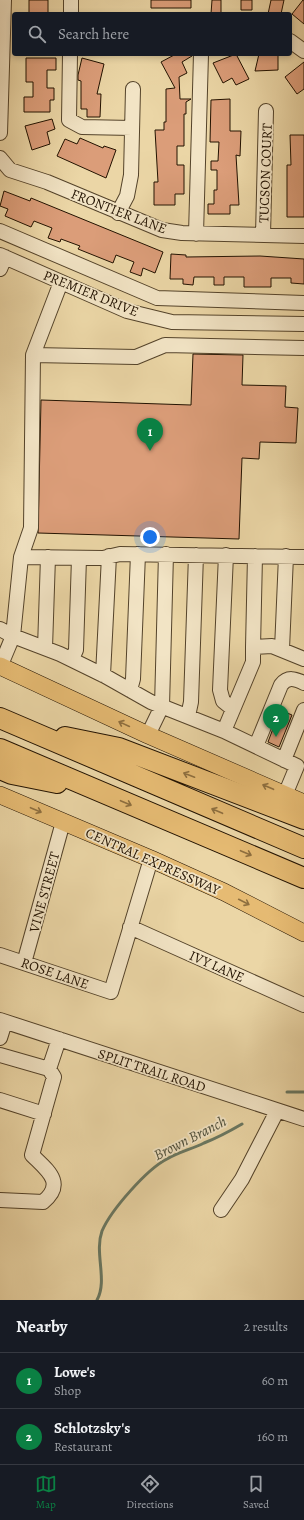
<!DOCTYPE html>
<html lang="en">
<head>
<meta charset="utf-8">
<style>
	:root { --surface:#171b24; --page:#242831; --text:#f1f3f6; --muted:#9ea1a6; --line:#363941; --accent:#0b8043 }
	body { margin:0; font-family:Alegreya,serif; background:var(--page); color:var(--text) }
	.you { position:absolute; left:150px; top:537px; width:14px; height:14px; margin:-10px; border:3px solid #fff; border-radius:50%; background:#1a73e8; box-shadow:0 0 0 6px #1a73e833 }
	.badge { display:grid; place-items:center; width:26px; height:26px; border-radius:50%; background:var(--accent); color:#fff; font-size:13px; font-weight:700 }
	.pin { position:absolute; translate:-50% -33px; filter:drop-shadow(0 1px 2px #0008) }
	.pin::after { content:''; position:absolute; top:21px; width:14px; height:12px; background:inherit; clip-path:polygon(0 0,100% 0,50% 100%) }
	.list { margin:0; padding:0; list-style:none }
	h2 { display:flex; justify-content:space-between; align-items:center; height:52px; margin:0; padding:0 16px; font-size:17px }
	h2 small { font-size:13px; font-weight:400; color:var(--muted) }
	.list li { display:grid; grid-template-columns:26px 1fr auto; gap:12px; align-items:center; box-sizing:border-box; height:56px; padding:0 16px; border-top:1px solid var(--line) }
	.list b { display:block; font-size:15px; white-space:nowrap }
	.list p { margin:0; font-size:13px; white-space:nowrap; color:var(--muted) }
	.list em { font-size:13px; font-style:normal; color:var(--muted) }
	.icon { flex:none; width:22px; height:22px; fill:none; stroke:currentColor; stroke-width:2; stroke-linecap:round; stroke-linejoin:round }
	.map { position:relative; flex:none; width:304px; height:1300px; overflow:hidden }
	.search { position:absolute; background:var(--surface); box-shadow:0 2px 6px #0003; left:12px; right:12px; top:12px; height:44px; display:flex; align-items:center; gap:10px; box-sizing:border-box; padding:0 14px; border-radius:4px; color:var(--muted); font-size:15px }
	.sheet { height:164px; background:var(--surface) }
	nav { display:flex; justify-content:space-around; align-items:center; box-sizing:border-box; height:56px; border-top:1px solid var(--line); background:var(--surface); font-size:11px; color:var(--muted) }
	nav a { display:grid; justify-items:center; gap:2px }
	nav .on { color:var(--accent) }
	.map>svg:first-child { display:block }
</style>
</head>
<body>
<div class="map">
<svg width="304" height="1300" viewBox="0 0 304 1300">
	<rect width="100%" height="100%" fill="#ebd6a6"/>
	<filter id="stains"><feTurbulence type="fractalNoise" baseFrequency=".005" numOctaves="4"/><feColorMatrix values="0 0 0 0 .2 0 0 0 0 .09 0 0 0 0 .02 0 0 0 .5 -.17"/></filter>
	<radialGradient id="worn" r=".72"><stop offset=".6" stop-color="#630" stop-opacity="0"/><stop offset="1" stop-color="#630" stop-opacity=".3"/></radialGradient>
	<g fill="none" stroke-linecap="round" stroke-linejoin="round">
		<!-- stream -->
		<path stroke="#697761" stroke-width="3" d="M287 1092H304
			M97 1300C108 1280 94 1253 102 1231 111 1210 147 1169 167 1159 179 1152 192 1149 204 1143 217 1138 230 1131 242 1124"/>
	</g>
	<!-- building -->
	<path fill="#db9d79" stroke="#221200" d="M29 0H48V14H29Z
		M151 0H191V8H151Z
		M212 0H221V14H211Z
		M241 0H252V10H241Z
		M271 0H284L281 14H268Z
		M303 0H304V24L292 14Z
		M176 54H192V56L182 62 187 73 179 77 180 99H191L186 102V114H184V146H177V165H184V194H175V205H154V182H158L155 130H164V122H166V89L175 88 161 62Z
		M236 54 249 79 236 85 232 78 223 83 213 63Z
		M259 54H278V70L255 71Z
		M26 58H56V70H47V88H54V100H50V112H24V97H33V82H26Z
		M82 58 104 64 97 94H101L100 117H87V109H81V81L78 80V75Z
		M304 62V89L297 94 285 77Z
		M230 99V131H241L240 156 236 155 239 205H230V214H208V204H214V190H217V170H211V161H218L219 142H210L211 100Z
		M52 119 55 129 47 132 50 144 32 150 25 126Z
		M290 135H304V217H287V165H291Z
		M80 138 103 148 104 146 116 150 106 178 57 156 65 139 77 144Z
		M4 191 30 201 31 198 163 252 155 273 143 268 141 276 130 272 134 262 116 255 113 263 78 249 80 246 61 239 60 242 48 238 52 228 34 221 31 227 5 216 8 209 0 206Z
		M171 254 186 255V257L260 256 304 259V284L291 283V278H271V287H244V277H224V285H214V277H194L193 285 183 284V279H170Z
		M193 354 243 355 242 385 286 386 285 407 298 408 296 443 260 442 259 459 242 458 239 539 38 533 41 400 191 405Z
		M280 710 292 715 279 747 268 742Z"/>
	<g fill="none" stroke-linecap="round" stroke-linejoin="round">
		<!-- minor casing -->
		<g stroke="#54432a" stroke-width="16">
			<path id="minor" d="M71 14V0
				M290 41 304 51
				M70 54 69 120 82 127 132 128
				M0 133 4 0
				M0 158 10 170 47 182 162 230 182 233 304 236
				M118 213 127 196 131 175 133 89
				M0 231 157 298 304 303
				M196 234 201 54
				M263 235 266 111
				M0 255 127 311 172 322 304 324
				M0 269 5 257
				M33 355 136 357 165 345 304 348
				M226 555 220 690 223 701 233 709
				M21 557 103 558 120 554 304 557
				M0 629 13 636 60 654 105 676 151 702 224 731
				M253 647 255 556
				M45 648 48 557
				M282 649 286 556
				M72 659 76 650 79 558
				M0 667 13 636 21 557 31 528 33 355 61 282
				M103 675 109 556
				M130 690 133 679 138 554
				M188 716 191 702 196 555
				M148 735 162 706 166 554
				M256 746 281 685C288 676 295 679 304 683
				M284 760 304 710
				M285 795 297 766 224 731 253 662V647L272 646 304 659
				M130 927 304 1005
				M0 955 111 992 151 859
				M24 963 63 822
				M0 1020 304 1119
				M0 1038 5 1022
				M0 1055 49 1069
				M0 1100 44 1114
				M0 1200 43 1202C66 1183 47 1170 32 1155L54 1077 49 1069 59 1039
				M221 1210 242 1179 277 1111"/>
		</g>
		<!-- major casing -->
		<g stroke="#221200" stroke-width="18">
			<path id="major" d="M0 666 148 735 304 803
				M0 795 151 859 224 892 304 933"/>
		</g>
		<!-- highway casing -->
		<g stroke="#221200" stroke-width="22">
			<path id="highway" d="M0 718 304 848
				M65 737 119 748 304 819
				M0 749 304 878
				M0 769 12 774 57 783"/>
		</g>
		<!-- minor -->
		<use href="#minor" stroke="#f2e4c5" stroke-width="14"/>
		<!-- major -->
		<use href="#major" stroke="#e6bb73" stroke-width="17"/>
		<!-- highway -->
		<use href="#highway" stroke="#e6bb73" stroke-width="20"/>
	</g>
	<!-- one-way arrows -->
	<defs><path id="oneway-shaft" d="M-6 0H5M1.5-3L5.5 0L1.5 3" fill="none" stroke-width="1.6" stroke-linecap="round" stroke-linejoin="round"/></defs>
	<g stroke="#8e6f3f">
		<use href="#oneway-shaft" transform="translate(124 724) rotate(-155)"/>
		<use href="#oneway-shaft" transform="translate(189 775) rotate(-159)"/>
		<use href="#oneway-shaft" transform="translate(268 787) rotate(-157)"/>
		<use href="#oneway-shaft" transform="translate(126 803) rotate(23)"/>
		<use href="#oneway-shaft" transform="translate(36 810) rotate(23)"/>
		<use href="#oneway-shaft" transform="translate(217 811) rotate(-157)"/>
		<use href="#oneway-shaft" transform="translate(246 853) rotate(23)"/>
		<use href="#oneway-shaft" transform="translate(244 902) rotate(27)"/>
	</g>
	<g text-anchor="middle" stroke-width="3.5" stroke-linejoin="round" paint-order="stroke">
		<!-- street labels -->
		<g font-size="14" fill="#221200" stroke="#f2e4c5">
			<text transform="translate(265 173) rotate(-88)" y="5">TUCSON COURT</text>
			<text transform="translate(119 211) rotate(21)" y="5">FRONTIER LANE</text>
			<text transform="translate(91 293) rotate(22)" y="5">PREMIER DRIVE</text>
			<text transform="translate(153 861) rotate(24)" y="5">CENTRAL EXPRESSWAY</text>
			<text transform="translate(44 892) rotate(-75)" y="5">VINE STREET</text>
			<text transform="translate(217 966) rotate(24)" y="5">IVY LANE</text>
			<text transform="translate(55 973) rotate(19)" y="5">ROSE LANE</text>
			<text transform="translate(152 1070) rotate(18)" y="5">SPLIT TRAIL ROAD</text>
		</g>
		<!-- water labels -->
		<g font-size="15" font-style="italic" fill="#4c4d39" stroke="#f2e4c5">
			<text transform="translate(190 1138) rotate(-27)" y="5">Brown Branch</text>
		</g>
	</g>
	<rect width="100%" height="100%" filter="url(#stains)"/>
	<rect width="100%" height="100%" fill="url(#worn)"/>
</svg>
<div class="you"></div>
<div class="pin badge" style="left:150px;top:451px">1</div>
<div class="pin badge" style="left:276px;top:737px">2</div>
<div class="search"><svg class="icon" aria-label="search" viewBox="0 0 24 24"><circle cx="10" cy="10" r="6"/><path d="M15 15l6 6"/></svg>Search here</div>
</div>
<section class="sheet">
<h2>Nearby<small>2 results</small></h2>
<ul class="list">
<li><span class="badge">1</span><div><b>Lowe's</b><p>Shop</p></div><em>60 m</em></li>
<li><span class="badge">2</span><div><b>Schlotzsky's</b><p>Restaurant</p></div><em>160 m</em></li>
</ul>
</section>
<nav>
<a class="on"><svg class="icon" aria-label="map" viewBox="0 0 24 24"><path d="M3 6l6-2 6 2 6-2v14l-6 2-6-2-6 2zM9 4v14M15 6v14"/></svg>Map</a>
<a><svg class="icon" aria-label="directions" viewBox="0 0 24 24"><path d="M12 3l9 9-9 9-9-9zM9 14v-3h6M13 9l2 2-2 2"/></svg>Directions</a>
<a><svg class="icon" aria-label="saved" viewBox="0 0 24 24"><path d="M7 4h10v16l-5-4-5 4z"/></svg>Saved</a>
</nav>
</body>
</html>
